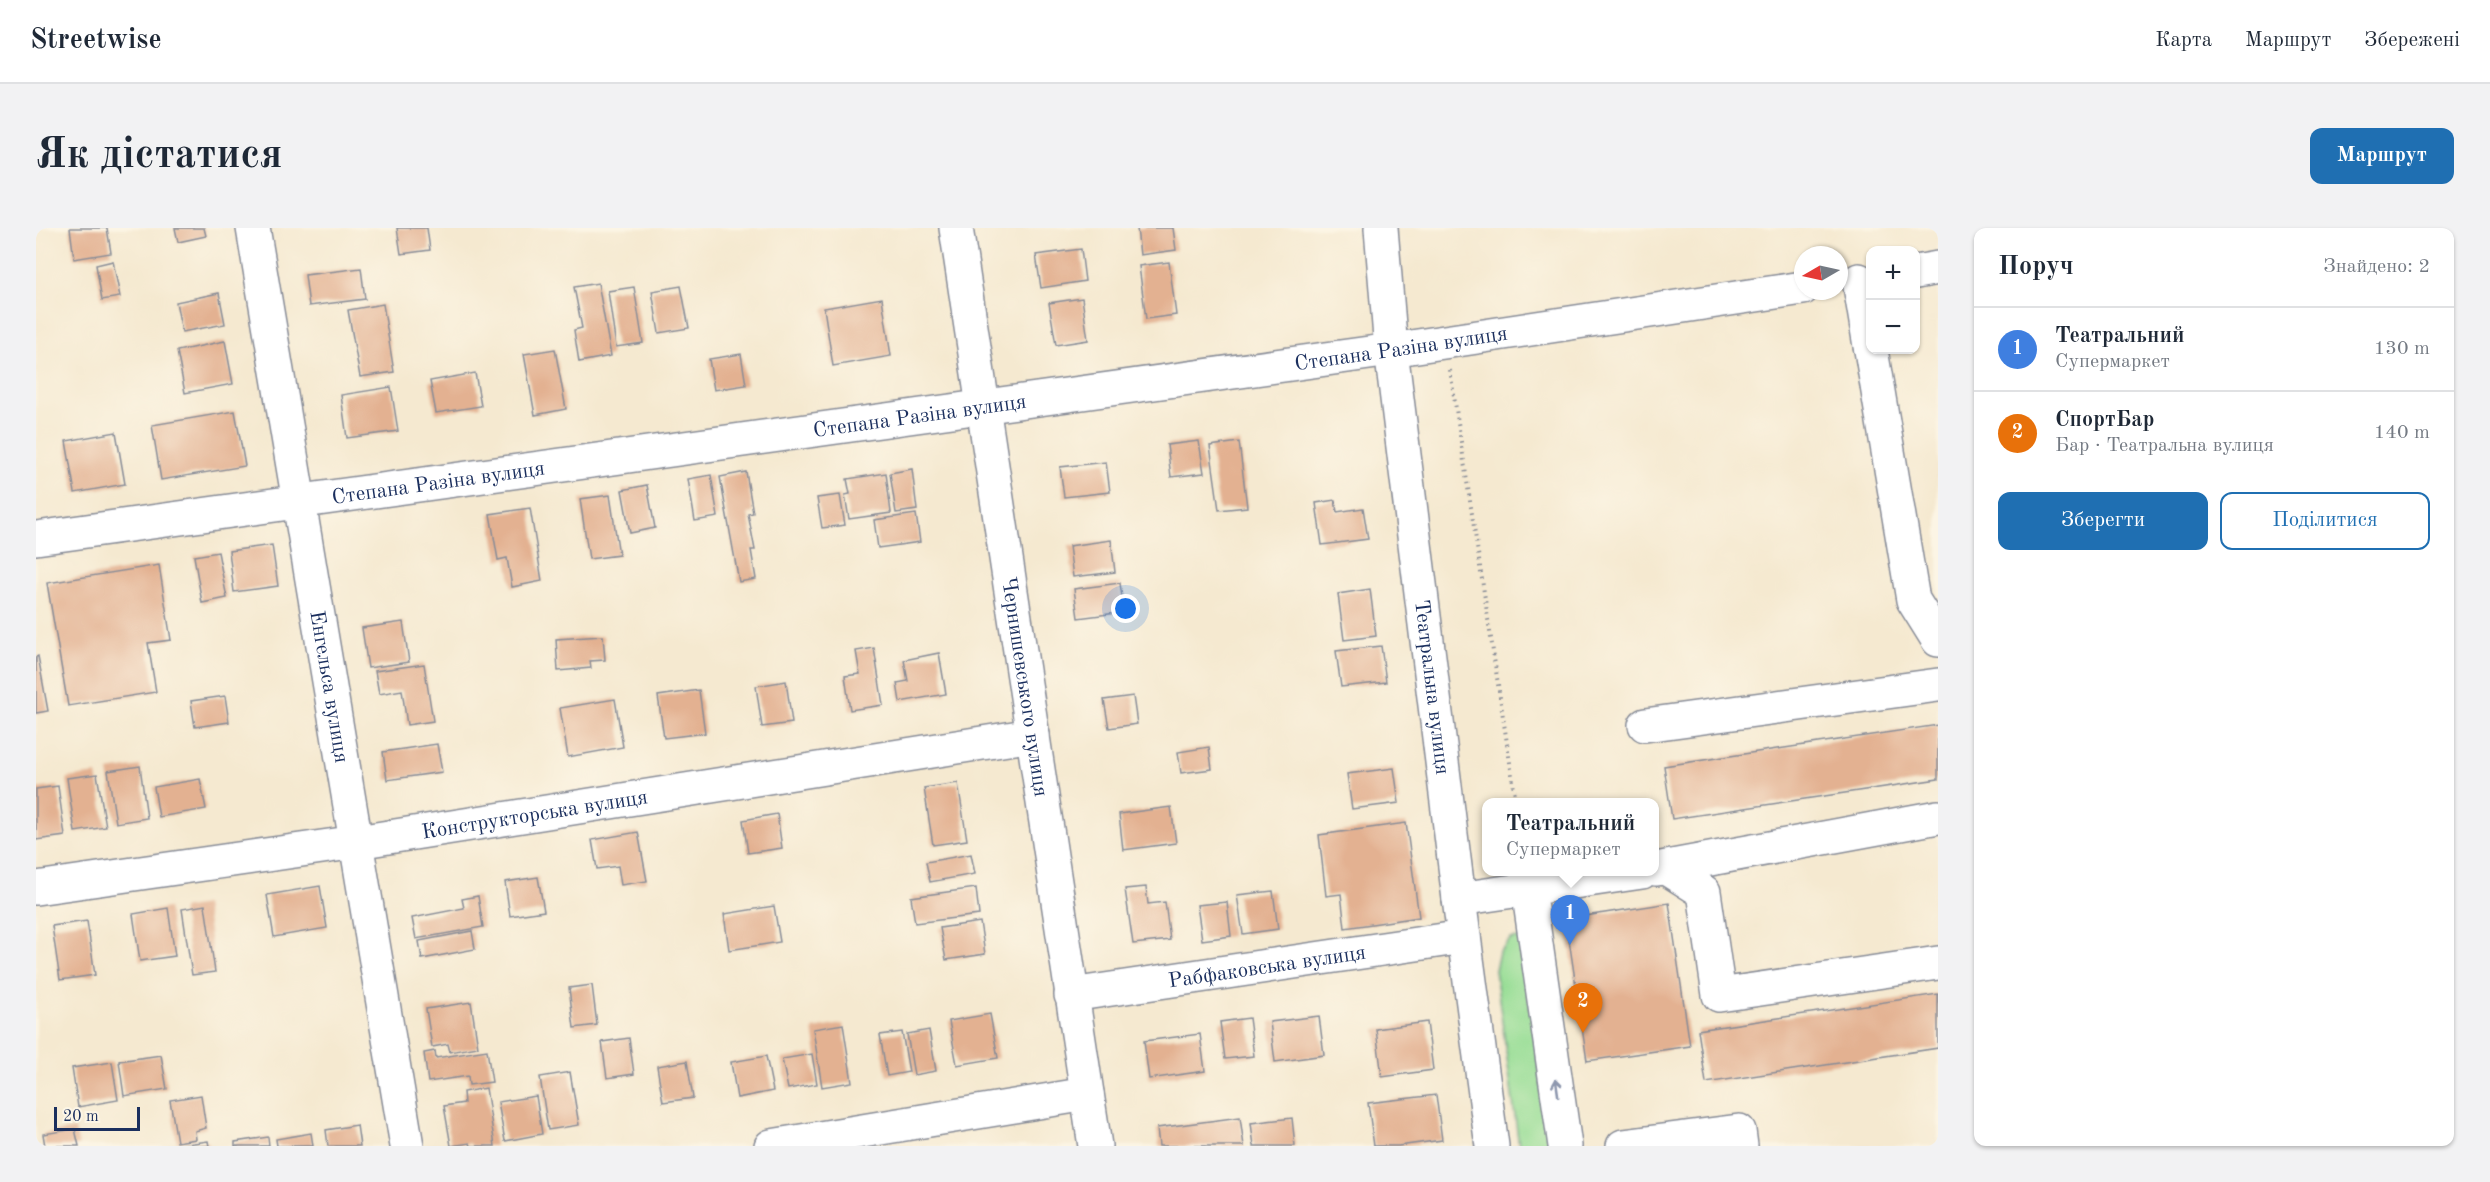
<!DOCTYPE html>
<html lang="uk">
<head>
<meta charset="utf-8">
<style>
	:root { --surface:#fff; --page:#f2f2f3; --text:#1f2937; --muted:#747a83; --line:#e0e1e3; --accent:#1f6fb2 }
	body { margin:0; font-family:"Old Standard TT",serif; background:var(--page); color:var(--text) }
	.controls { position:absolute; right:18px; top:18px; display:grid; overflow:hidden; border-radius:12px; box-shadow:0 2px 4px #0004 }
	.controls button { width:54px; height:54px; display:grid; place-items:center; padding:0; border:0; border-bottom:2px solid var(--line); background:var(--surface); color:var(--text); font:30px sans-serif }
	.compass { position:absolute; left:1758px; top:18px; width:54px; height:54px; border-radius:50%; background:var(--surface); box-shadow:0 2px 4px #0004; rotate:261deg }
	.scale { position:absolute; left:18px; bottom:15px; width:86px; box-sizing:border-box; padding-left:6px; border:3px solid #1b2f5e; border-top:0; font-size:16px; line-height:21px; white-space:nowrap; color:#1b2f5e; -webkit-text-stroke:4px #fcf5e5; paint-order:stroke }
	.you { position:absolute; left:1090px; top:381px; width:21px; height:21px; margin:-15px; border:4px solid #fff; border-radius:50%; background:#1a73e8; box-shadow:0 0 0 9px #1a73e833 }
	.badge { display:grid; place-items:center; width:39px; height:39px; border-radius:50%; background:var(--accent); color:#fff; font-size:20px; font-weight:700 }
	.pin { position:absolute; translate:-50% -50px; filter:drop-shadow(0 2px 3px #0008) }
	.pin::after { content:''; position:absolute; top:32px; width:21px; height:18px; background:inherit; clip-path:polygon(0 0,100% 0,50% 100%) }
	.popup { position:absolute; left:1446px; top:570px; width:177px; height:78px; box-sizing:border-box; display:grid; place-content:center; border-radius:12px; background:var(--surface); filter:drop-shadow(0 2px 4px #0005); font-size:20px; white-space:nowrap; color:var(--muted) }
	.popup b { font-size:22px; color:var(--text) }
	.popup::after { content:''; position:absolute; left:50%; top:100%; margin-left:-12px; border:12px solid transparent; border-top-color:var(--surface) }
	.list { margin:0; padding:0; list-style:none }
	h2 { display:flex; justify-content:space-between; align-items:center; height:78px; margin:0; padding:0 24px; font-size:26px }
	h2 small { font-size:20px; font-weight:400; color:var(--muted) }
	.list li { display:grid; grid-template-columns:39px 1fr auto; gap:18px; align-items:center; box-sizing:border-box; height:84px; padding:0 24px; border-top:2px solid var(--line) }
	.list b { display:block; font-size:22px; white-space:nowrap }
	.list p { margin:0; font-size:20px; white-space:nowrap; color:var(--muted) }
	.list em { font-size:20px; font-style:normal; color:var(--muted) }
	.actions { display:flex; gap:12px; padding:18px 24px }
	.actions a { flex:1; padding:14px 0; border:2px solid var(--accent); border-radius:12px; text-align:center; font-size:21px; color:var(--accent) }
	.actions .main { background:var(--accent); color:#fff }
	.map { position:relative; flex:none; width:1902px; height:918px; overflow:hidden; border-radius:12px }
	header { display:flex; align-items:center; gap:36px; box-sizing:border-box; height:84px; padding:0 30px; background:var(--surface); border-bottom:2px solid var(--line) }
	header strong { font-size:28px }
	nav { display:flex; gap:33px; margin-inline-start:auto; font-size:21px }
	.intro { display:flex; align-items:center; justify-content:space-between; box-sizing:border-box; height:144px; padding:0 36px }
	h1 { margin:0; font-size:42px }
	.button { padding:15px 27px; border-radius:12px; background:var(--accent); color:#fff; font-size:21px; font-weight:700 }
	main { display:flex; gap:36px; padding:0 36px }
	aside { flex:1; background:var(--surface); border-radius:12px; box-shadow:0 2px 4px #0004 }
	.map>svg:first-child { display:block }
</style>
</head>
<body>
<header>
<strong>Streetwise</strong>
<nav><a>Карта</a><a>Маршрут</a><a>Збережені</a></nav>
</header>
<div class="intro"><h1>Як дістатися</h1><a class="button">Маршрут</a></div>
<main>
<div class="map">
<svg width="1902" height="918" viewBox="0 0 1902 918">
	<rect width="100%" height="100%" fill="#fcf5e5"/>
	<filter id="ink" filterUnits="userSpaceOnUse"><feTurbulence type="fractalNoise" baseFrequency=".0167" numOctaves="2"/><feDisplacementMap in="SourceGraphic" scale="12" xChannelSelector="R" yChannelSelector="G"/><feConvolveMatrix kernelMatrix="1 2 1 2 8 2 1 2 1" color-interpolation-filters="sRGB"/></filter>
	<filter id="wash" filterUnits="userSpaceOnUse"><feTurbulence type="fractalNoise" baseFrequency=".008" numOctaves="4" result="noise"/><feDisplacementMap in="SourceGraphic" scale="24" xChannelSelector="R" yChannelSelector="G"/><feGaussianBlur stdDeviation="1.35" result="paint"/><feColorMatrix in="noise" values="0 0 0 0 0 0 0 0 0 0 0 0 0 0 0 0 0 1.4 0 .05"/><feComposite in="paint" operator="in"/></filter>
	<g filter="url(#wash)">
		<rect width="100%" height="100%" fill="#f5e9d0"/>
		<!-- green -->
		<path fill="#9ade97" stroke="#5a867a" stroke-width="1.5" d="M1484 710 1514 918H1483L1459 742 1463 724 1475 711Z"/>
		<g id="blocks">
			<!-- building -->
			<path fill="#e3b191" d="M34 0H71L75 25 38 31Z
				M139 0H168L170 8 142 14Z
				M361 0H391L394 22 365 26Z
				M1101 0H1137L1140 22 1104 27Z
				M1045 21 1049 53 1005 60 1000 27Z
				M77 33 84 69 66 72 60 37Z
				M1133 34 1140 87 1110 91 1103 38Z
				M325 40 329 71 273 78 269 47Z
				M562 55 575 128 543 134 538 102 546 100 538 59Z
				M645 58 653 100 623 105 616 63Z
				M598 59 607 115 580 119 572 63Z
				M183 65 189 96 146 104 140 74Z
				M846 70 855 128 797 138 788 80Z
				M1046 70 1052 112 1020 117 1013 75Z
				M347 76 358 144 324 149 312 82Z
				M189 113 197 156 149 165 141 123Z
				M519 121 530 181 499 187 488 126Z
				M705 126 710 157 678 162 673 131Z
				M439 145 445 178 400 185 394 153Z
				M355 159 362 203 311 210 305 167Z
				M199 183 209 238 125 252 116 197Z
				M80 204 89 256 39 265 30 213Z
				M1163 213 1168 245 1135 249 1131 217Z
				M1203 214 1211 279 1183 282 1174 218Z
				M1070 234 1074 264 1028 269 1024 239Z
				M876 241 881 282 860 285 854 245Z
				M710 244 717 285 712 286 719 322H715L720 351 703 354 684 249Z
				M850 245 855 285 813 291 809 267 814 266 811 251Z
				M675 247 682 289 659 293 652 251Z
				M611 257 619 300 594 305 586 262Z
				M574 267 583 327 553 331 544 271Z
				M804 267 809 297 786 300 781 270Z
				M1299 272 1301 284 1327 280 1332 311 1286 317 1280 275Z
				M494 280 506 353 476 359 471 330 462 332 454 286Z
				M880 286 884 314 842 320 838 292Z
				M1075 312 1079 344 1037 349 1033 318Z
				M236 317 242 358 198 364 193 323Z
				M182 324 191 370 166 375 158 328Z
				M123 337 135 412 112 415 120 464 32 478 11 355Z
				M1084 355 1088 384 1042 390 1038 361Z
				M1334 361 1340 408 1308 412 1302 366Z
				M367 394 373 434 332 440 326 400Z
				M567 408 569 432 554 433 555 440 522 443 520 411Z
				M1345 418 1350 454 1305 459 1300 423Z
				M838 420 847 477 814 482 809 448 824 446 820 423Z
				M903 425 910 466 864 474 861 455 872 453 868 432Z
				M2 428 12 483 0 485V429Z
				M388 436 397 493 371 497 366 462 343 466 339 443Z
				M750 453 756 495 726 499 720 458Z
				M663 462 669 505 628 510 622 468Z
				M189 468 193 494 159 499 155 473Z
				M1097 468 1101 496 1073 500 1068 472Z
				M579 471 587 519 532 529 524 480Z
				M1902 497V551L1636 591 1628 538Z
				M401 516 406 544 351 552 347 524Z
				M1173 519 1176 541 1145 545 1142 524Z
				M104 538 111 590 80 595 72 543Z
				M1358 540 1363 575 1316 581 1311 546Z
				M61 546 70 599 39 604 31 550Z
				M164 551 170 581 123 589 118 559Z
				M922 555 931 612 897 617 888 560Z
				M22 558 29 608 0 612V561Z
				M1135 579 1140 615 1087 622 1083 586Z
				M741 586 746 620 712 625 707 592Z
				M1370 595 1383 689 1309 700 1305 666 1290 668 1283 607Z
				M602 604 611 653 585 657 582 638 561 641 556 612Z
				M935 626 939 646 894 654 890 634Z
				M502 649 508 683 474 688 469 654Z
				M284 658 291 700 238 709 231 667Z
				M1110 659 1112 676 1129 674 1134 712 1097 716 1089 661Z
				M940 660 943 687 879 695 875 669Z
				M1237 663 1242 701 1207 706 1201 667Z
				M442 668 447 699 380 711 376 690 428 680 426 671Z
				M1191 674 1195 708 1166 712 1161 677Z
				M1633 675 1654 818 1551 833 1530 691Z
				M169 677 179 744 156 747 146 681Z
				M738 678 744 714 693 722 688 686Z
				M132 680 139 728 104 733 97 686Z
				M51 693 59 747 24 752 16 698Z
				M944 694 949 726 910 732 904 700Z
				M436 703 439 721 386 731 383 713Z
				M556 757 561 797 538 800 533 760Z
				M1902 766V820L1670 855 1662 802Z
				M435 774 442 819 414 824 412 816 396 819 390 781Z
				M954 786 962 830 921 837 913 793Z
				M1283 788 1288 827 1239 834 1234 794Z
				M1213 790 1218 828 1189 831 1184 794Z
				M1391 794 1397 842 1346 849 1340 801Z
				M807 796 816 854 786 859 777 801Z
				M893 802 900 843 878 847 871 806Z
				M866 804 873 844 851 848 844 807Z
				M1164 806 1169 843 1113 851 1108 813Z
				M593 810 598 846 571 850 566 814Z
				M451 822 456 854 433 857 432 848 392 854 388 825 399 823 400 830Z
				M776 826 781 856 752 861 746 831Z
				M125 827 131 861 88 868 83 833Z
				M730 828 737 863 701 870 695 834Z
				M651 833 657 870 627 874 621 838Z
				M76 834 82 872 42 879 36 840Z
				M534 844 543 897 512 902 504 849Z
				M450 860 459 918H435L434 915 415 918 408 878 428 875 427 864Z
				M165 867 170 900 159 903 160 911 141 914 134 872Z
				M1400 867 1406 912 1362 918H1338L1332 875Z
				M500 868 506 906 469 913 462 874Z
				M1204 889 1208 918H1123L1121 900Z
				M1256 890 1259 918H1218L1215 895Z
				M321 897 324 918H292L290 902Z
				M39 901 43 918H9L7 906Z
				M275 905 277 918H241L240 911Z
				M232 909 233 918H199V914Z
				M172 913 173 918H144V917Z"/>
		</g>
	</g>
	<g filter="url(#ink)">
		<use href="#blocks" fill-opacity="0" stroke="#888c97" stroke-width="1.5"/>
		<g fill="none" stroke-linecap="round" stroke-linejoin="round">
			<!-- minor casing -->
			<g stroke="#888c97" stroke-width="36">
				<g id="minor">
					<path id="s1" d="M217 0 371 918"/>
					<path id="s2" d="M920 0 1059 918"/>
					<path id="s3" d="M1345 0 1355 122 1423 671 1456 918"/>
					<path d="M1880 44 1902 40"/>
					<path d="M1823 52 1834 118"/>
					<path d="M1835 122 1877 372 1902 412"/>
					<path id="s4" d="M0 310 1355 122 1767 60"/>
					<path d="M1609 497 1902 457"/>
					<path d="M1630 640 1668 664 1683 767 1902 735"/>
					<path d="M1620 641 1902 589"/>
					<path id="s5" d="M0 660 321 614 997 507"/>
					<path d="M1492 660 1529 918"/>
					<path d="M1423 671 1606 644"/>
					<path id="s6" d="M1035 767 1428 709"/>
					<path d="M735 918 1051 866"/>
					<path d="M1587 918 1703 903 1705 918"/>
				</g>
			</g>
			<!-- path -->
			<path stroke="#888c97" stroke-width="4" stroke-dasharray="1.5 4.5" stroke-linecap="butt" d="M1414 142 1480 574"/>
			<!-- minor -->
			<use href="#minor" stroke="#fff" stroke-width="33"/>
		</g>
		<!-- one-way arrows -->
		<defs><path id="oneway-shaft" d="M-6 0H5M1.5-3L5.5 0L1.5 3" fill="none" stroke-width="1.6" stroke-linecap="round" stroke-linejoin="round" transform="scale(1.5)"/></defs>
		<use stroke="#8d97ae" href="#oneway-shaft" transform="translate(1521 860) rotate(-98)"/>
	</g>
	<g text-anchor="middle" stroke-width="6" stroke-linejoin="round" paint-order="stroke">
		<!-- street labels -->
		<g font-size="21" fill="#1b2f5e" stroke="#fcf5e5">
			<text dy="7" stroke="none"><textPath href="#s4" startOffset="1378">Степана Разіна вулиця</textPath></text>
			<text dy="7" stroke="none"><textPath href="#s4" startOffset="892">Степана Разіна вулиця</textPath></text>
			<text dy="7" stroke="none"><textPath href="#s4" startOffset="406">Степана Разіна вулиця</textPath></text>
			<text dy="7" stroke="none"><textPath href="#s1" startOffset="465">Енгельса вулиця</textPath></text>
			<text dy="7" stroke="none"><textPath href="#s2" startOffset="464">Чернишевського вулиця</textPath></text>
			<text dy="7" stroke="none"><textPath href="#s3" startOffset="462">Театральна вулиця</textPath></text>
			<text dy="7" stroke="none"><textPath href="#s5" startOffset="504">Конструкторська вулиця</textPath></text>
			<text dy="7" stroke="none"><textPath href="#s6" startOffset="198">Рабфаковська вулиця</textPath></text>
		</g>
	</g>
</svg>
<div class="controls">
<button>+</button>
<button>−</button>
</div>
<svg class="compass" viewBox="-18 -18 36 36"><path d="M0-13l5 13h-10z" fill="#e53935"/><path d="M0 13l5-13h-10z" fill="#747a83"/></svg>
<div class="scale">20 m</div>
<div class="you"></div>
<div class="pin badge" style="left:1534px;top:717px;background:#3f7fe0">1</div>
<div class="popup"><b>Театральний</b>Супермаркет</div>
<div class="pin badge" style="left:1547px;top:805px;background:#e8710a">2</div>
</div>
<aside>
<h2>Поруч<small>Знайдено: 2</small></h2>
<ul class="list">
<li><span class="badge" style="background:#3f7fe0">1</span><div><b>Театральний</b><p>Супермаркет</p></div><em>130 m</em></li>
<li><span class="badge" style="background:#e8710a">2</span><div><b>СпортБар</b><p>Бар · Театральна вулиця</p></div><em>140 m</em></li>
</ul>
<div class="actions"><a class="main">Зберегти</a><a>Поділитися</a></div>
</aside>
</main>
</body>
</html>
